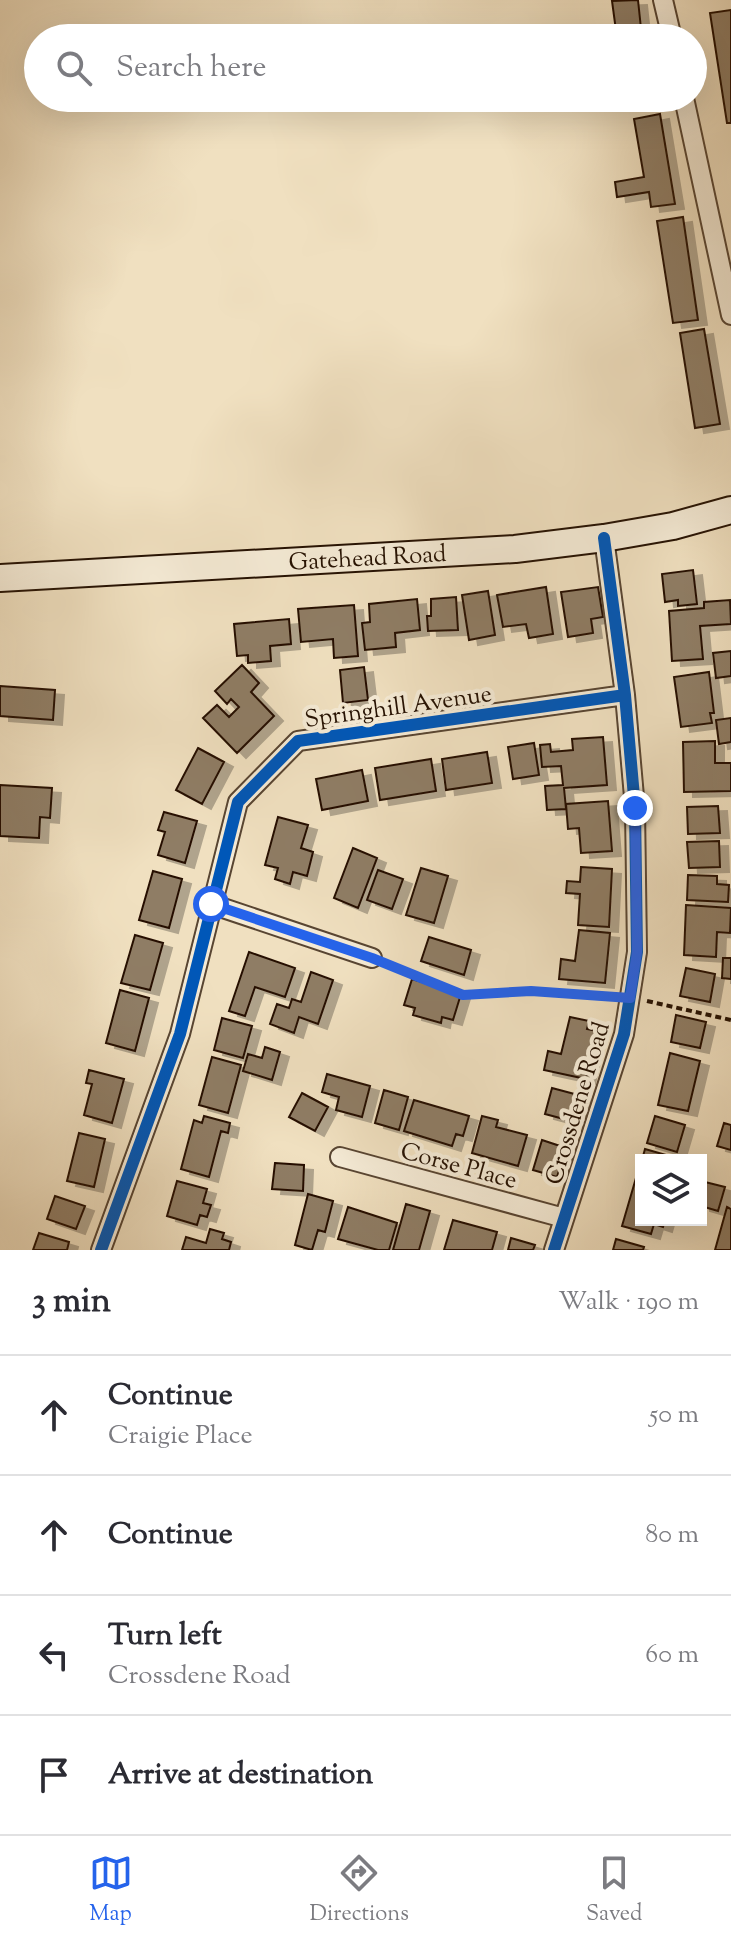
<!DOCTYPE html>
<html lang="en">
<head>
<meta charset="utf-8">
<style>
	:root { --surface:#fff; --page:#f7f7f7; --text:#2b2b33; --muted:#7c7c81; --line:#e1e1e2; --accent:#2563eb }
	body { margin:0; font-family:"Sorts Mill Goudy",serif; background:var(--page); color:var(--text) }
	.controls { position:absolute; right:24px; bottom:24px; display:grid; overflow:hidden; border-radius:0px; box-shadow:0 8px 32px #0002 }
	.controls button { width:72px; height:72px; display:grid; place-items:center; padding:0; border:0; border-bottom:2px solid var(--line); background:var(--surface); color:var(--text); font:40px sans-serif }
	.stop { position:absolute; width:24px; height:24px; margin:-18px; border:6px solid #2563eb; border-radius:50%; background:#fff }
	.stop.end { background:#2563eb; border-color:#fff; box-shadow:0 2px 8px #0008 }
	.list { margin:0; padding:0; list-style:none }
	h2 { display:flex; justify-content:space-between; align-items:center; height:104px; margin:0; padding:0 32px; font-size:34px }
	h2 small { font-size:26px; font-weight:400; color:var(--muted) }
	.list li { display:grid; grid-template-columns:52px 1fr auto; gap:24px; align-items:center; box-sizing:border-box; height:120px; padding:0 32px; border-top:2px solid var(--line) }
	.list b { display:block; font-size:30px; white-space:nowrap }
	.list p { margin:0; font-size:26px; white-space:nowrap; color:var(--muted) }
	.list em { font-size:26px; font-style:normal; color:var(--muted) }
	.icon { flex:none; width:44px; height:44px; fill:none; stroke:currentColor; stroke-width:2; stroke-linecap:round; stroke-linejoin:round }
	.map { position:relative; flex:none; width:731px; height:1250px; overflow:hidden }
	.search { position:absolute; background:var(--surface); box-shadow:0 8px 32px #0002; left:24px; right:24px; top:24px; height:88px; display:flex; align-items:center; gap:20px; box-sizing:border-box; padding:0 28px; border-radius:44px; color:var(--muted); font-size:30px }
	.sheet { height:584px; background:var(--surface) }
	nav { display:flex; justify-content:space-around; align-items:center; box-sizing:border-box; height:112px; border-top:2px solid var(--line); background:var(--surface); font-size:22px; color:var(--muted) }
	nav a { display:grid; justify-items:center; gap:4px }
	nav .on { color:var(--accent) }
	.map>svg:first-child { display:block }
</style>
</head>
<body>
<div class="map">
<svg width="731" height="1250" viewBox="0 0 731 1250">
	<defs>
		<filter id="shadow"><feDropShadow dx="9" dy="5" stdDeviation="0" flood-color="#0004"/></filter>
	</defs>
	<rect width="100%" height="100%" fill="#f0e0c0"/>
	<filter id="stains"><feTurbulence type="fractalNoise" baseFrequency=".0025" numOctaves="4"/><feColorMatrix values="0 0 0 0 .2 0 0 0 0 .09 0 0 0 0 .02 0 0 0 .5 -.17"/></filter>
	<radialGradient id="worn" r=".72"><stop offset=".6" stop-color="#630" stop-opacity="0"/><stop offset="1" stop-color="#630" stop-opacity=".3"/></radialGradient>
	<!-- building -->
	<path fill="#8f7d65" stroke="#251102" stroke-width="2" filter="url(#shadow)" d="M638 0 642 38H617L612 1Z
		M731 10V123H727L710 13Z
		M625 98H650L651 101 626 105Z
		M660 114 675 204 651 207 649 192 617 197 615 182 644 177 634 119Z
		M683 217 698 320 673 323 657 221Z
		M704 329 720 424 695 428 680 333Z
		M693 570 697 604 678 606V600L665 602 662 574Z
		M546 587 553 634 529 638 526 624 503 627 497 595Z
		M598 587 603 617 591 619 593 633 568 637 561 592Z
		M488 591 495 635 469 640 462 595Z
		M456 597 458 630 428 631 427 616H431V599Z
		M417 599 420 630 395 633 396 647 365 650 362 623 370 622 369 604Z
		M730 600 731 624 700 626 703 659 672 661 669 611 704 608V602Z
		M354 605 358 656 334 658 333 639 301 642 298 609Z
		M289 619 291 644 270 646 271 661 248 663V655L237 656 234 624Z
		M731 651V676L716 678 713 653Z
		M242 665 259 683 251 692 274 716 237 753 203 718 217 705 229 717 239 707 231 699 227 704 215 691Z
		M364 667 368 700 343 703 340 670Z
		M709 672 714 713H710L712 723 681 727 674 677Z
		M0 686 55 690 53 720 0 716Z
		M731 718V742L719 744 716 720Z
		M603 737 607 785 564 788 566 809 547 810 545 786 563 785 561 766 542 767 540 745 550 744 551 752 573 750 572 739Z
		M715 741V763H731V791L684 792 683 742Z
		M534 743 539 775 513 779 508 747Z
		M198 748 224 762 202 804 176 790Z
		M487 752 492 783 446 790 442 759Z
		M431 759 436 791 380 800 375 768Z
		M362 770 368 801 322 810 316 779Z
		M0 785 52 788 50 818 40 817 39 838 0 836Z
		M608 801 612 851 581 853 579 828 568 829 566 804Z
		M718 806 720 833 688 834 687 807Z
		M164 812 197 821 185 863 158 855 165 832 158 830Z
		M278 817 308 825 301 848 313 852 307 876 293 872 290 884 275 879 278 868 265 865Z
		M719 841 720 867 689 868 687 842Z
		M353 848 377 858 358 908 334 898Z
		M581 867 612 869 609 927 578 925 580 894 566 893 567 881 580 882Z
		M421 868 448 876 434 923 406 915Z
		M378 870 403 879 392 909 367 900Z
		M153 871 182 879 169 928 139 920Z
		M688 875 717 876V884L729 885 728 902 687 900Z
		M686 905 731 908 730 933 717 932 716 957 684 955Z
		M579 930 610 933 605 983 559 979 561 959 575 961Z
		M135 935 163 943 150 990 121 983Z
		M429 937 471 950 464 975 421 961Z
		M249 952 295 968 285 997 255 987 245 1016 229 1011Z
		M723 958H731V979L722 978Z
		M686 968 715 974 710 1002 680 996Z
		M311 972 333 980 318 1024 299 1017 294 1033 270 1024 277 1004 289 1008 292 999 301 1002Z
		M412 979 461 994 453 1020 442 1017 441 1023 413 1015 415 1008 404 1005Z
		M120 990 149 998 135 1051 106 1043Z
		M676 1015 706 1022 700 1048 671 1042Z
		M570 1017 589 1021 587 1029 597 1031 586 1079 544 1070 548 1051 561 1054Z
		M222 1018 252 1026 243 1058 214 1050Z
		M265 1047 280 1052 272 1080 243 1071 248 1054 262 1058Z
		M670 1053 700 1061 688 1111 658 1105Z
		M212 1057 241 1065 228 1113 199 1105Z
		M89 1070 124 1079 112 1123 84 1115 92 1084 86 1083Z
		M327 1074 370 1086 362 1117 336 1110 339 1097 322 1092Z
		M552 1088 582 1096 575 1122 545 1114Z
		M384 1090 408 1097 399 1130 375 1123Z
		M302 1093 328 1107 315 1131 289 1117Z
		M414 1100 469 1116 463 1136 456 1134 452 1146 404 1131Z
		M204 1116 230 1123 228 1133 221 1131 209 1177 181 1169 194 1120 202 1123Z
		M482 1116 498 1120 496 1127 527 1135 518 1166 472 1153Z
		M655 1116 685 1125 677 1152 647 1143Z
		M724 1123 731 1125V1150L717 1146Z
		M79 1133 105 1139 94 1187 67 1181Z
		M542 1140 566 1148 557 1177 533 1170Z
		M645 1149 680 1159 679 1160H642Z
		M275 1163 304 1165 303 1191 272 1189Z
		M636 1178 641 1179V1220H665L663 1227 654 1224 651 1234 622 1226Z
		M177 1181 207 1189 203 1203 211 1205 207 1217 200 1215 197 1225 167 1216Z
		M705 1182 725 1187 718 1211 701 1206V1195Z
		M308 1194 333 1201 325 1232 318 1230 312 1250 295 1245Z
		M55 1196 85 1206 76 1229 47 1219Z
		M406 1204 430 1211 419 1250H393Z
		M348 1207 397 1223 389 1250H378L338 1239Z
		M727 1207 731 1209V1250H715Z
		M453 1220 497 1232 492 1250H444Z
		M210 1229 224 1233 222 1239 231 1242 229 1250H182L186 1237 206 1243Z
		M39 1233 69 1242 67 1250H33Z
		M511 1238 535 1245 533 1250H508Z
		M616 1239 644 1247 643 1250H613Z"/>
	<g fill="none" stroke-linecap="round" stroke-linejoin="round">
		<!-- minor casing -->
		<g stroke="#584532" stroke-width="22">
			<path id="minor" d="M663 0 672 38
				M684 98 731 315
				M211 904 372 958
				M340 1157 564 1218
				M101 1250 180 1034 238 802 298 741 625 695
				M554 1250 624 1034 637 952 635 808 625 695 604 538"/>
		</g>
		<!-- secondary casing -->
		<g stroke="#251102" stroke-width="30">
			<g id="secondary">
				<path id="s1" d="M0 578 515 549 604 538 673 526 731 510"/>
			</g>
		</g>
		<!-- path -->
		<path stroke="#251102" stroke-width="4" stroke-dasharray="6 4" stroke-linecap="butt" d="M389 965 463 995 531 991 610 996
			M647 1001 731 1020"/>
		<!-- minor -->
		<use href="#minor" stroke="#f5ebd6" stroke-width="18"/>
		<!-- secondary -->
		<use href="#secondary" stroke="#f5ebd6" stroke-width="26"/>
		<!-- cycleway casing -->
		<g stroke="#f5ebd6" stroke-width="17">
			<path id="cycleway" d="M101 1250 180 1034 238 802 298 741 625 695
				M554 1250 624 1034 637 952 635 808 625 695 604 538"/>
		</g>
		<!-- cycleway -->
		<use href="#cycleway" stroke="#0057b8" stroke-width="12"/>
	</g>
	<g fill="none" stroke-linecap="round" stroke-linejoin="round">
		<!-- route -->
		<path stroke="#2563eb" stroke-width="10" d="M211 904 372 958 463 995 531 991 630 998 637 952 635 808"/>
	</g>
	<g text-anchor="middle" stroke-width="8" stroke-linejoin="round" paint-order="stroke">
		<!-- street labels -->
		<g font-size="24" fill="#251102" stroke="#f5ebd6">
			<text dy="8" stroke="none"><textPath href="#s1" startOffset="368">Gatehead Road</textPath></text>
			<text transform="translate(398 706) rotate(-8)" y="8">Springhill Avenue</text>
			<text transform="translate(577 1103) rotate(-73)" y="8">Crossdene Road</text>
			<text transform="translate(459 1165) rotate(15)" y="8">Corse Place</text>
		</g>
	</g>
	<rect width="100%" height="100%" filter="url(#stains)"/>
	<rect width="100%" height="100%" fill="url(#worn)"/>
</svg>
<div class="controls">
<button><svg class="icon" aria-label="layers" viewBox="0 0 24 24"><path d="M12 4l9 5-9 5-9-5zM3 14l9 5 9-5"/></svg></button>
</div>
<div class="stop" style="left:211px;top:904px"></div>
<div class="stop end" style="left:635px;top:808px"></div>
<div class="search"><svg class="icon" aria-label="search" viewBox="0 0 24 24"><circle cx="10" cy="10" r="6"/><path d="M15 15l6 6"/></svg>Search here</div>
</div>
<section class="sheet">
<h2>3 min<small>Walk · 190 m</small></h2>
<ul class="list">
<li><svg class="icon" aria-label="ahead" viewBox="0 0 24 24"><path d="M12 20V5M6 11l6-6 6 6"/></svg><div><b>Continue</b><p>Craigie Place</p></div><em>50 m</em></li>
<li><svg class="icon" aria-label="ahead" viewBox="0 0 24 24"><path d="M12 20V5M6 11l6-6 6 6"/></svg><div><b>Continue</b></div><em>80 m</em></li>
<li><svg class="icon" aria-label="left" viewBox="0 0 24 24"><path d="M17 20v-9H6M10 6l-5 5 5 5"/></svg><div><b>Turn left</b><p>Crossdene Road</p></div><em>60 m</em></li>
<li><svg class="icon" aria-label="arrive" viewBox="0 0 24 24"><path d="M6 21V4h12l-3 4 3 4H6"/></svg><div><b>Arrive at destination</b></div></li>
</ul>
</section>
<nav>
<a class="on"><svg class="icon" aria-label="map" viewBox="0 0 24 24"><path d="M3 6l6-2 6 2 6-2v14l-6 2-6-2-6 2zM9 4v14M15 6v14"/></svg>Map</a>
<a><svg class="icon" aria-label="directions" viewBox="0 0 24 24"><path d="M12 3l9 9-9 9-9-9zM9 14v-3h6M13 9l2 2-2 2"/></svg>Directions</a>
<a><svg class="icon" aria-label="saved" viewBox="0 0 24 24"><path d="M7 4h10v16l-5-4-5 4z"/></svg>Saved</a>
</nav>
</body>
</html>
